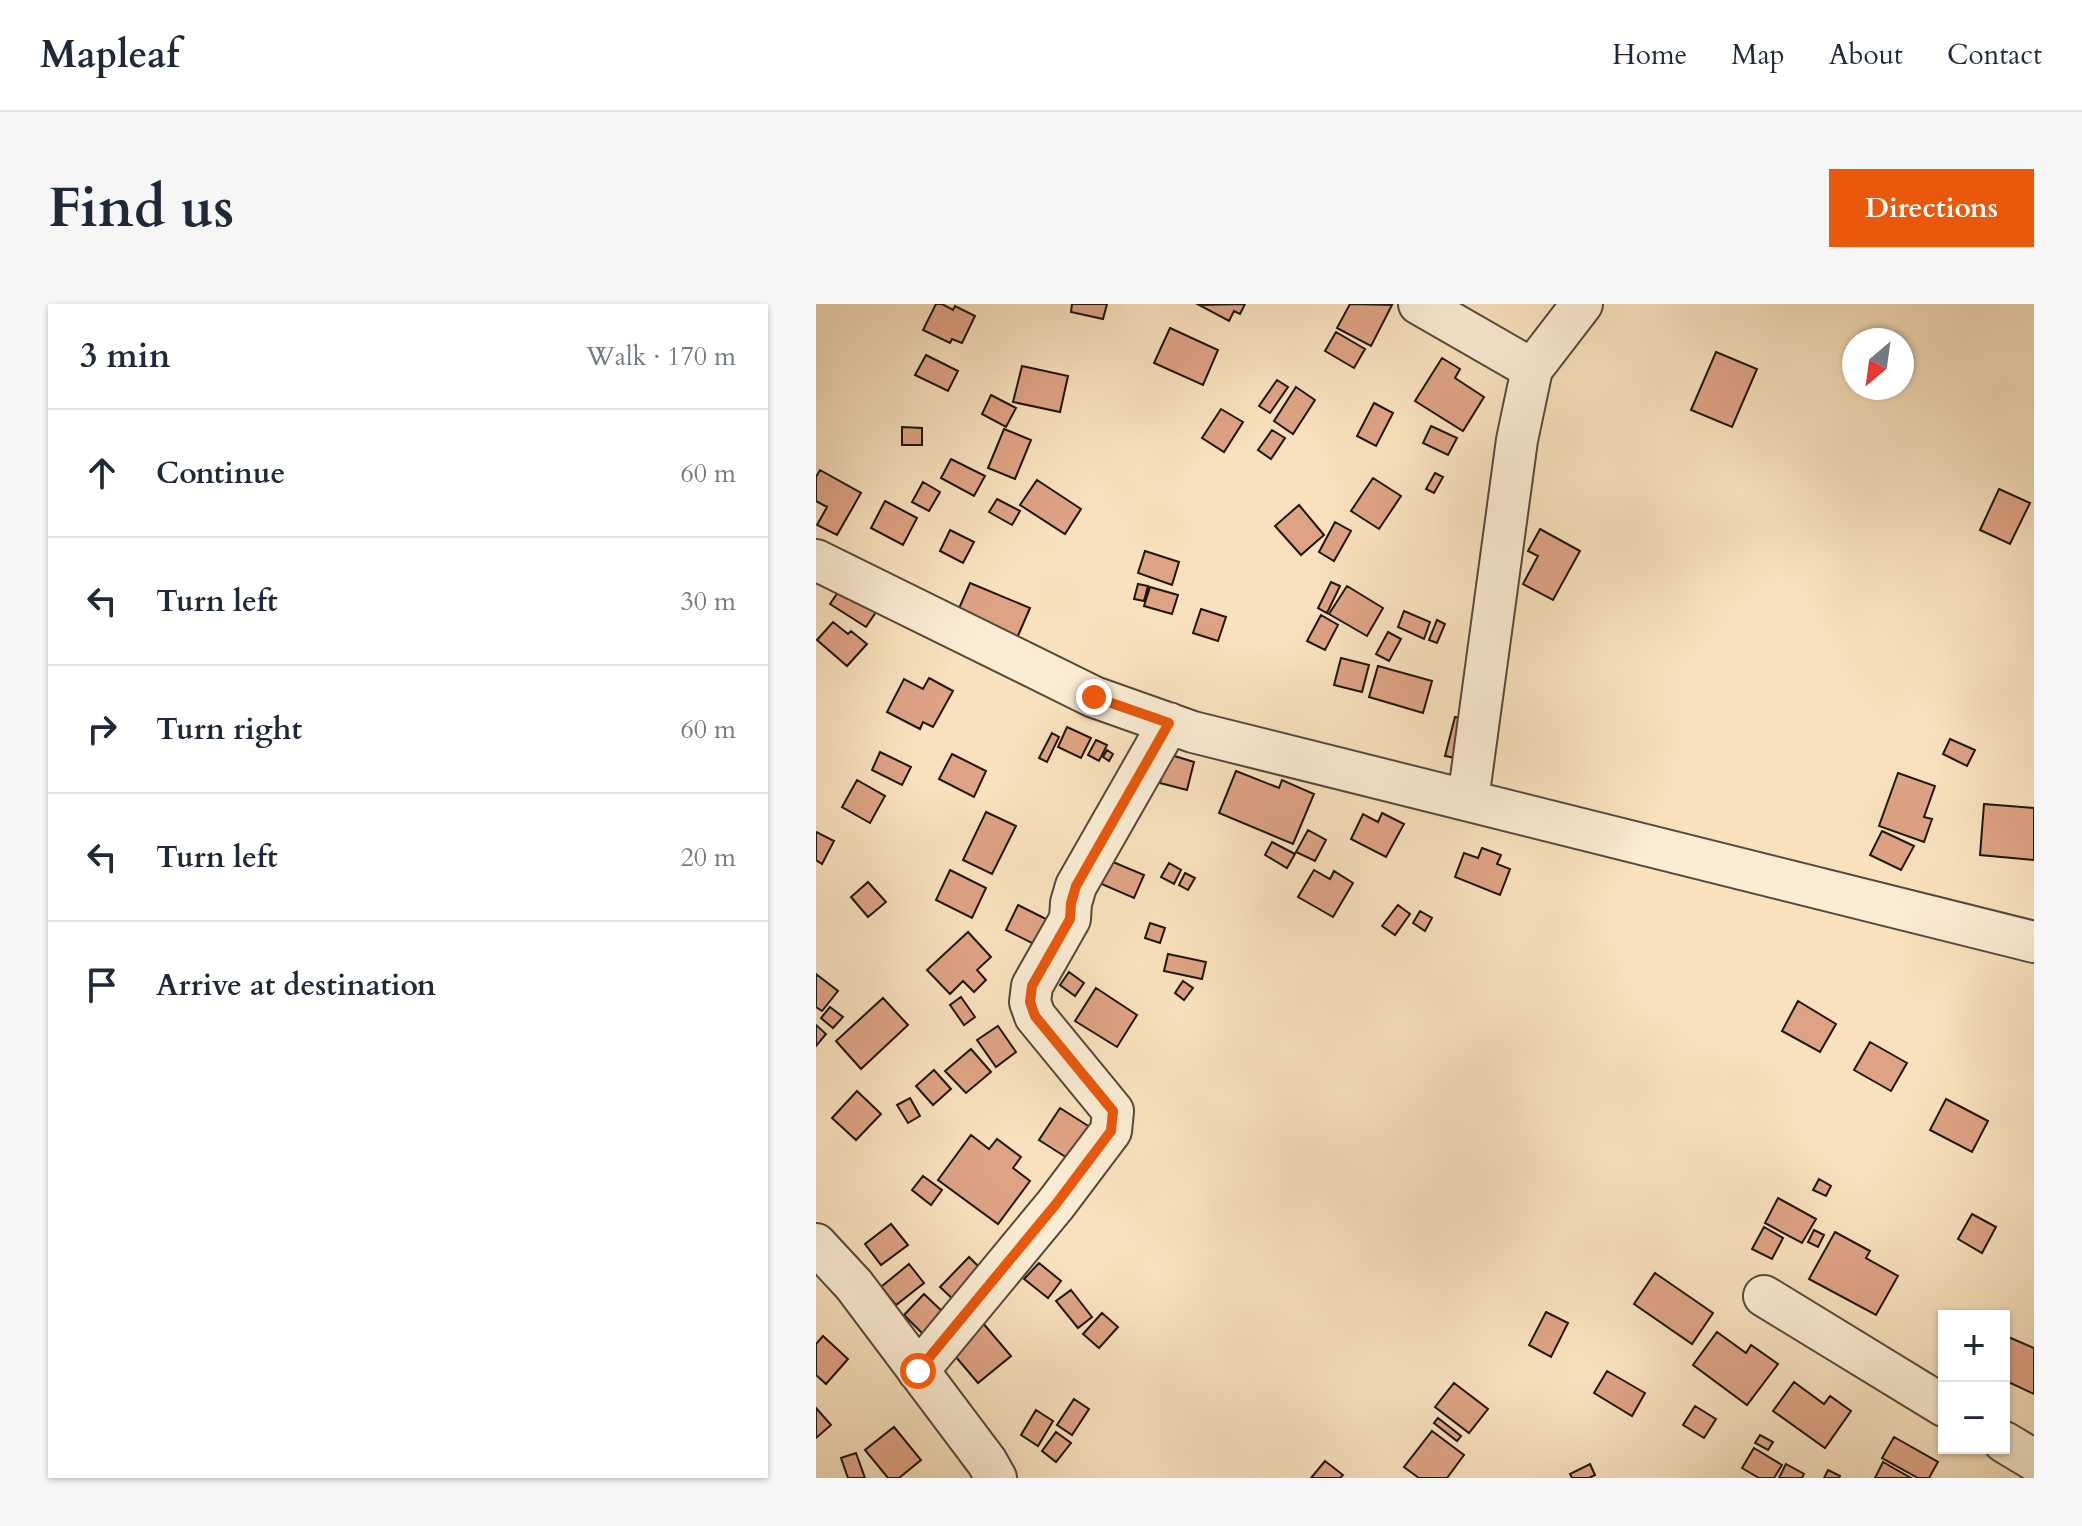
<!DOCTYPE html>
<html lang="en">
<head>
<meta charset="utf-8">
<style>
	:root { --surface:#fff; --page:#f6f6f7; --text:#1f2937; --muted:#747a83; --line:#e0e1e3; --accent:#ea580c }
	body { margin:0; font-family:Cardo,serif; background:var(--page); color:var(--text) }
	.controls { position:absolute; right:24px; bottom:24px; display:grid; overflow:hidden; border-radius:0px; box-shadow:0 2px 6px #0004 }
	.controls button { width:72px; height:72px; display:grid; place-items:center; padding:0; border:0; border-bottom:2px solid var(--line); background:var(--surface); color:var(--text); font:40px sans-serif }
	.compass { position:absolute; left:1026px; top:24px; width:72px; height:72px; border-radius:50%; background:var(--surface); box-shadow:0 2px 6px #0004; rotate:209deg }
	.stop { position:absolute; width:24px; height:24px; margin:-18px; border:6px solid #ea580c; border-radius:50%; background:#fff }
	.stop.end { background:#ea580c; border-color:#fff; box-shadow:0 2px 8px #0008 }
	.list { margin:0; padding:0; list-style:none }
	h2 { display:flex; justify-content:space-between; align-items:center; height:104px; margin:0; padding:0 32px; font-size:34px }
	h2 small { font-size:26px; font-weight:400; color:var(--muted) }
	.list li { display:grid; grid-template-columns:52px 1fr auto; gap:24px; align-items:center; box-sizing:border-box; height:128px; padding:0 32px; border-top:2px solid var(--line) }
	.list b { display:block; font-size:30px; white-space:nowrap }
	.list em { font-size:26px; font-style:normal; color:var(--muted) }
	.icon { flex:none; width:44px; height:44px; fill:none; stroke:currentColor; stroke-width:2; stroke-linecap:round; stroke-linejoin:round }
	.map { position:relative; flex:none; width:1218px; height:1174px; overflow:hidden; border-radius:0px }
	header { display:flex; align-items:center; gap:48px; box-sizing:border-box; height:112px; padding:0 40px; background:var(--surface); border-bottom:2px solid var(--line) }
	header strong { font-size:38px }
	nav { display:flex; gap:44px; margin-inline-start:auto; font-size:28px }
	.intro { display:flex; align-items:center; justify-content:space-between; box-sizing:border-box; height:192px; padding:0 48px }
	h1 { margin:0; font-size:56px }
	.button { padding:20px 36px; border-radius:0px; background:var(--accent); color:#fff; font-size:28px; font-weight:700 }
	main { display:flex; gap:48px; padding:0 48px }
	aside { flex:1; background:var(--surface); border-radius:0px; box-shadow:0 2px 6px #0004 }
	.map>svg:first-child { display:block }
</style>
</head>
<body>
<header>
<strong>Mapleaf</strong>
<nav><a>Home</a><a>Map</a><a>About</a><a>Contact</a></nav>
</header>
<div class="intro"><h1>Find us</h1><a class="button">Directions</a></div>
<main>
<aside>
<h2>3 min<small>Walk · 170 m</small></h2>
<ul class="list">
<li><svg class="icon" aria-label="ahead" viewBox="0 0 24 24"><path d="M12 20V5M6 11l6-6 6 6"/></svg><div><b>Continue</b></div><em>60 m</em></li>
<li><svg class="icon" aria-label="left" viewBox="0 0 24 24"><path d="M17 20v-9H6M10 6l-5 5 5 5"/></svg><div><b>Turn left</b></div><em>30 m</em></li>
<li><svg class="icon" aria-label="right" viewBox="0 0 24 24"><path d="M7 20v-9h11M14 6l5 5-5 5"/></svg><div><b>Turn right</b></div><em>60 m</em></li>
<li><svg class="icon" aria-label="left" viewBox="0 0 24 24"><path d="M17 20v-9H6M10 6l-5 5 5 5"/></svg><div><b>Turn left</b></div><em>20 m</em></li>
<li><svg class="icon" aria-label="arrive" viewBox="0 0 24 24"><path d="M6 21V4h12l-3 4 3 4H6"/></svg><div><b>Arrive at destination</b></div></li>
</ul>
</aside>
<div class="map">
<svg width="1218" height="1174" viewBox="0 0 1218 1174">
	<rect width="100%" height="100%" fill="#f8e1bc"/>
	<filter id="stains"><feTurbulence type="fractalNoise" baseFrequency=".0025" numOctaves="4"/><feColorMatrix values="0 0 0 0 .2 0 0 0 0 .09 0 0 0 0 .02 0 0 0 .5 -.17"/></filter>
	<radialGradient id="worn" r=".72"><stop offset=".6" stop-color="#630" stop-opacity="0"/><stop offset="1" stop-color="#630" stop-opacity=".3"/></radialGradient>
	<!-- building -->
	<path fill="#dea384" stroke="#20160e" stroke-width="2" d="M120 0H126L137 6 139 2 159 12 146 39 136 35 134 39 107 26Z
		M256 0H291L287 15 255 8Z
		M429 0 424 10 418 7 413 17 383 1Z
		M534 0 576 1 555 42 521 24Z
		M354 24 402 46 387 81 338 59Z
		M520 28 549 45 538 64 509 47Z
		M900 48 941 65 916 123 875 106Z
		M110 51 142 67 132 87 99 71Z
		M626 54 644 65 639 74 668 93 647 127 599 97Z
		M206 62 252 72 244 108 197 98Z
		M461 76 472 83 454 109 443 102Z
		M480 83 499 96 477 130 458 117Z
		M175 91 200 104 190 123 166 110Z
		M558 99 577 109 560 142 541 132Z
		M405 105 427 118 408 148 386 134Z
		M615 122 641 134 632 151 607 139Z
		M86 123 106 124V141H86Z
		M188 125 215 136 199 175 172 164Z
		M456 126 469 134 455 155 442 146Z
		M135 155 169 172 158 192 125 174Z
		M4 166 45 189 21 231 1 221 11 203 0 197V173Z
		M619 169 627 173 618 189 610 185Z
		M557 174 585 192 563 225 535 207Z
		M221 176 265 205 249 230 204 201Z
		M107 178 124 188 113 207 96 198Z
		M1183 185 1214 199 1194 240 1164 226Z
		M181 195 204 207 196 221 173 208Z
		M69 197 101 214 87 241 55 224Z
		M483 201 508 231 485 251 459 222Z
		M519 218 535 227 518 257 503 248Z
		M724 225 764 247 737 296 707 280 722 252 712 247Z
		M134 226 158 238 147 259 124 247Z
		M329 247 363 258 356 281 322 269Z
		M515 278 524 282 511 309 502 304Z
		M154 279 214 304 201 334 141 309Z
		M322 280 332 282 328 297 318 295Z
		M531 282 567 304 551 332 513 310Z
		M334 283 362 291 356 310 328 302Z
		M24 285 60 308 50 323 14 300Z
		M385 305 410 313 402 337 377 329Z
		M588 307 614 318 608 335 582 323Z
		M505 311 522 321 509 346 491 337Z
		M621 316 629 320 621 339 613 336Z
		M17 318 32 330 35 327 51 340 31 362 1 336Z
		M572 328 585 335 573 357 560 350Z
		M525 354 553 361 546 388 518 381Z
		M562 362 616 377 607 409 553 393Z
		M113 374 137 387 117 423 107 418 104 425 71 408 88 375 107 385Z
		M639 413 654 416 645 455 629 452Z
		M251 423 275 434 265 454 242 443Z
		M236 429 243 433 231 458 223 454Z
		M1134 435 1159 446 1151 462 1127 450Z
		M280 436 291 441 283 457 272 451Z
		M291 446 297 450 293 457 287 453Z
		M64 448 95 463 86 481 56 466Z
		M136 450 170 467 158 493 123 475Z
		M352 450 378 458 371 486 344 479Z
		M420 467 463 484 466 476 498 490 477 540 403 509Z
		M1082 469 1119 482 1108 513 1116 515 1108 538 1063 522Z
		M41 476 69 492 54 519 26 503Z
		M1168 500 1218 504V556L1164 551Z
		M170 508 200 522 176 570 147 556Z
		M566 509 588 520 570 553 535 535 547 510 562 518Z
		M492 526 510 536 499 557 480 548Z
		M1066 527 1098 542 1085 566 1054 551Z
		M0 528 18 537 6 560 0 556Z
		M456 538 479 550 471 564 449 551Z
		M666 544 685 551 681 560 694 565 684 591 639 573 648 549 662 554Z
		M290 555 328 571 318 594 281 578Z
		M353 559 365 566 358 580 345 573Z
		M134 566 170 584 156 614 120 596Z
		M498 566 514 575 518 567 537 579 517 613 482 593Z
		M369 569 379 574 372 586 363 581Z
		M52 578 70 598 52 613 35 593Z
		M202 601 242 621 230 646 190 626Z
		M582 601 594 610 579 631 566 622Z
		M604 607 616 614 609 627 597 619Z
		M334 619 349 624 344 639 329 634Z
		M152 628 175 653 161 666 170 676 158 688 147 677 134 690 111 666Z
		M352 650 390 658 386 675 348 667Z
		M253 668 268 679 259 692 244 681Z
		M0 670 22 687 6 707 0 703Z
		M367 677 377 684 368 696 359 689Z
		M280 684 321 711 301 743 259 717Z
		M145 693 159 713 148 721 134 701Z
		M67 694 92 721 45 765 20 737Z
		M982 697 1020 720 1004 748 966 727Z
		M14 703 27 713 17 724 5 714Z
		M0 721 10 730 0 742Z
		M182 722 200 748 180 763 161 736Z
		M1054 738 1091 759 1075 787 1038 766Z
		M155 745 175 768 150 789 129 767Z
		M118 766 135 785 117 801 100 782Z
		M41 787 65 810 40 836 16 814Z
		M94 794 104 812 92 819 81 801Z
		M1130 795 1172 817 1156 848 1114 826Z
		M244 804 277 825 256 857 223 836Z
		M155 831 173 845 181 835 205 853 197 864 214 877 182 920 122 876Z
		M107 872 126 886 115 901 96 886Z
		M1003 875 1015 882 1010 892 997 886Z
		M962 894 1000 915 986 939 949 919Z
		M1156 910 1180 923 1166 949 1142 935Z
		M75 920 92 941 65 961 49 940Z
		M948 923 967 934 956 955 936 945Z
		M998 926 1008 931 1002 943 992 938Z
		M1019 928 1054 947 1050 954 1082 972 1060 1011 993 975Z
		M153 953 169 969 141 999 124 983Z
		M223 959 245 977 232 994 208 975Z
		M93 960 108 979 80 1001 65 983Z
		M839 969 897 1009 876 1040 818 1000Z
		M255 986 276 1013 262 1024 240 997Z
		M108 990 130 1011 109 1032 88 1011Z
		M730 1008 752 1019 735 1053 713 1041Z
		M286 1009 302 1023 283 1044 267 1030Z
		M166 1018 195 1052 162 1079 134 1046Z
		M901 1028 930 1049 935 1041 962 1060 931 1101 877 1061Z
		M7 1032 32 1055 10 1080 0 1071V1040Z
		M1190 1032 1218 1044V1090L1188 1076V1037Z
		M791 1067 829 1089 816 1112 778 1089Z
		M978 1078 1008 1100 1014 1092 1035 1107 1009 1144 957 1107Z
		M638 1079 672 1105 653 1129 619 1103Z
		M258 1095 273 1105 256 1131 241 1121Z
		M879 1102 900 1115 888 1134 867 1121Z
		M0 1104 15 1121 0 1134Z
		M220 1106 237 1117 222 1142 205 1131Z
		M622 1114 645 1132 641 1137 618 1119Z
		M78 1123 105 1156 83 1174H72L49 1146Z
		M616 1127 648 1151 631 1174H603L588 1163Z
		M240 1128 255 1139 240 1158 226 1147Z
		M944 1131 957 1138 952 1146 939 1139Z
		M1078 1133 1122 1158 1113 1174H1102L1066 1154Z
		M938 1144 966 1161 958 1174H943L926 1164Z
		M40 1149 49 1174H32L25 1154Z
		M509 1157 527 1171 524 1174H495Z
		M1067 1158 1095 1174H1059Z
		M774 1160 779 1171 773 1174H756L754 1170Z
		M970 1160 988 1170 986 1174H963Z
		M1012 1166 1024 1172 1023 1174H1008Z"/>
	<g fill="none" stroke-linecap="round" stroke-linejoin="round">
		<!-- minor casing -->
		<g stroke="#56493a" stroke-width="44">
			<path id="minor" d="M603 0 716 65
				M0 256 278 393 377 428 1218 638
				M652 496 701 136 716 65 766 0
				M0 940 38 981 171 1158 180 1174
				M948 992 1128 1102
				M102 1067 240 900 295 827 297 807 219 712 214 698 216 682 254 615 255 599 260 582 353 419
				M1188 1138 1218 1156"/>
		</g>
		<!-- minor -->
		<use href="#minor" stroke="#faecd3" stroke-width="40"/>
	</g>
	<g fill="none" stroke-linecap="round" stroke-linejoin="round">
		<!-- route -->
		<path stroke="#ea580c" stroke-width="10" d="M102 1067 240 900 295 827 297 807 219 712 214 698 216 682 254 615 255 599 260 582 353 419 278 393"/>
	</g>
	<rect width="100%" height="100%" filter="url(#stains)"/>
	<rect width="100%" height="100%" fill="url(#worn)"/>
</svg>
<div class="controls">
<button>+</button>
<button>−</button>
</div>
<svg class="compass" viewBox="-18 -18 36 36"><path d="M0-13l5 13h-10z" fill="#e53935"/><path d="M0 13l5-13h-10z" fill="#747a83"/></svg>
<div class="stop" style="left:102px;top:1067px"></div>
<div class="stop end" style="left:278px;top:393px"></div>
</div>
</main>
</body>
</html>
